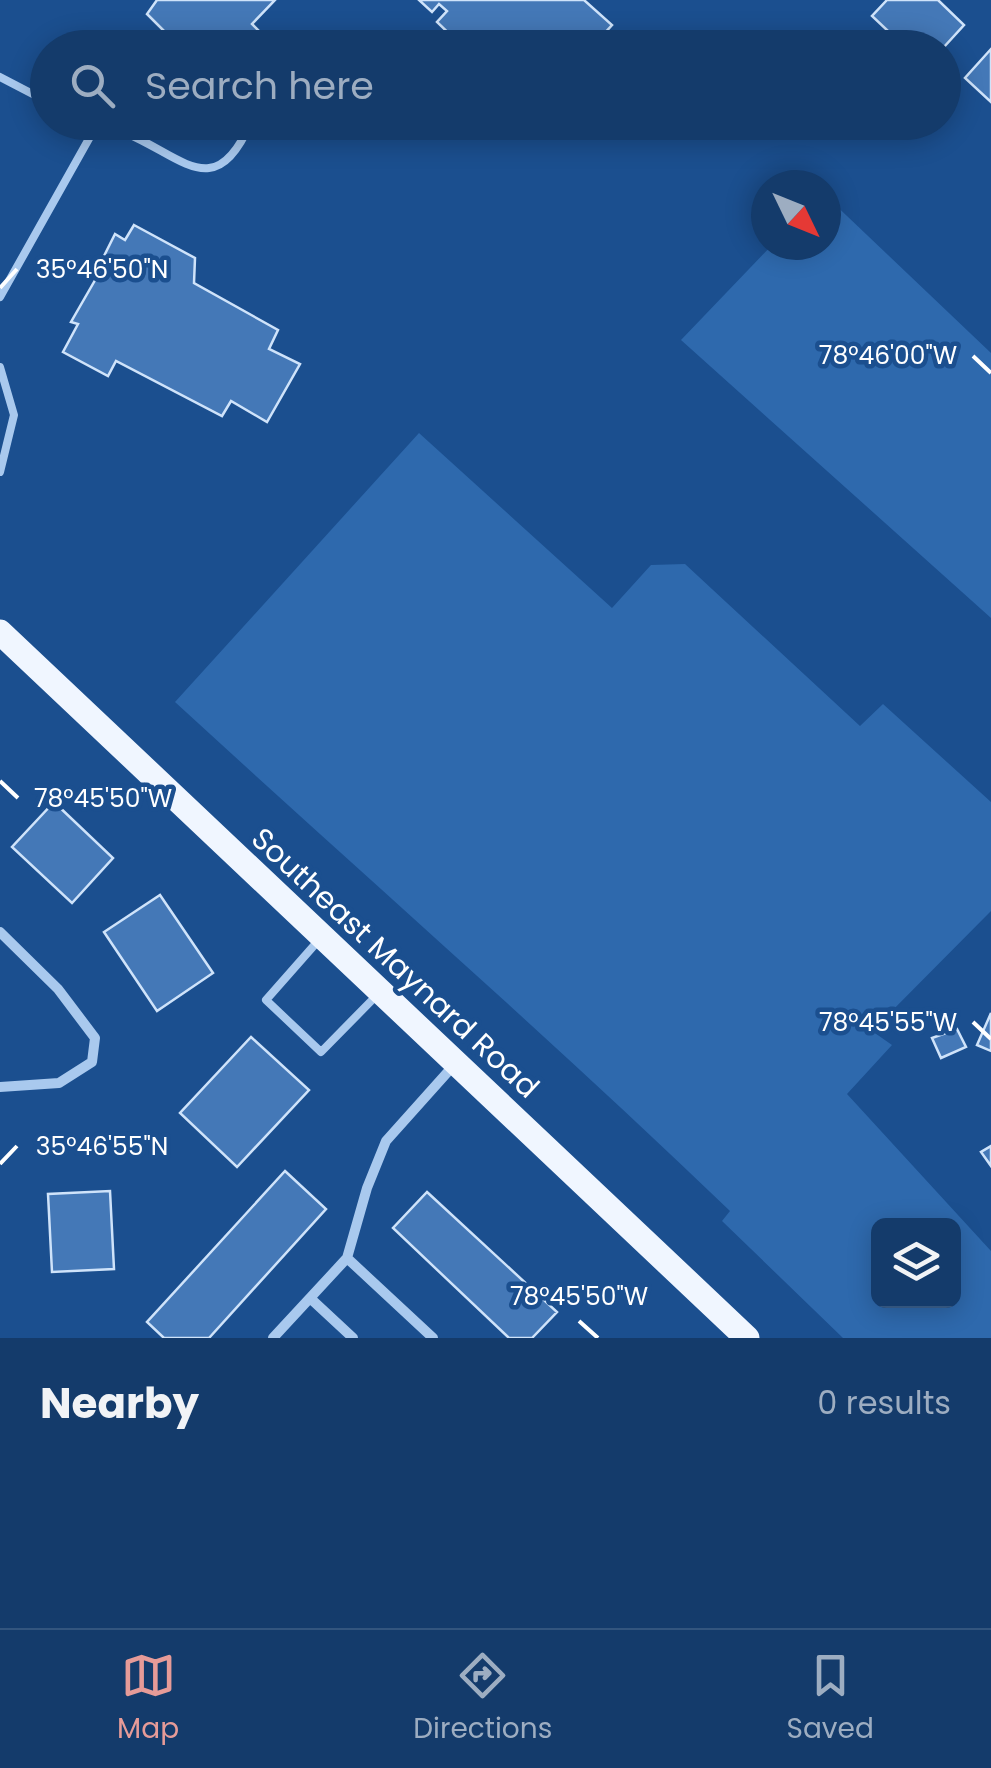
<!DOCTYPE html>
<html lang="en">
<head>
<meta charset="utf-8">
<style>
	:root { --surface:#143b6b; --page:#1d4271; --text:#f1f3f6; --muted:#9dadc1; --line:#33557e; --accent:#e69b98 }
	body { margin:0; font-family:Poppins,sans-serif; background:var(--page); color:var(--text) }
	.controls { position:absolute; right:30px; bottom:30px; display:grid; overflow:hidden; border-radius:15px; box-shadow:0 5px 25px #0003 }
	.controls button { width:90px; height:90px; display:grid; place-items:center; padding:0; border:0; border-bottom:2px solid var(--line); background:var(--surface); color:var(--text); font:50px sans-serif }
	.compass { position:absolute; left:751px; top:170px; width:90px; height:90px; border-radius:50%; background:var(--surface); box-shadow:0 5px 25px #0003; rotate:133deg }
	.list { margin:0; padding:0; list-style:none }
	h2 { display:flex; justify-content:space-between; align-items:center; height:130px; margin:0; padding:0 40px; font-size:42px }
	h2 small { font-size:32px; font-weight:400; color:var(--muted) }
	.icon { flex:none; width:55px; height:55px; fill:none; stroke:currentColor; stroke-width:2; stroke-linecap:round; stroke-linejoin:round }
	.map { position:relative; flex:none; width:991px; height:1338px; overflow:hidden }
	.search { position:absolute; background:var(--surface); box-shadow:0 5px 25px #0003; left:30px; right:30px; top:30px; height:110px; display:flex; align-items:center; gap:25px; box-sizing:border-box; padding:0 35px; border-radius:55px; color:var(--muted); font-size:38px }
	.sheet { height:290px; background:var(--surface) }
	nav { display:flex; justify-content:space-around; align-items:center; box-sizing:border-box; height:140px; border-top:2px solid var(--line); background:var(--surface); font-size:28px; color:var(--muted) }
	nav a { display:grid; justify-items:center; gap:5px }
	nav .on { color:var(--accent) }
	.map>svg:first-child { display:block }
</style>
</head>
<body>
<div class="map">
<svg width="991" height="1338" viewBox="0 0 991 1338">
	<rect width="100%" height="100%" fill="#1b4f8f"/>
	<!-- green -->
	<path fill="#2e69ad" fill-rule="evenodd" d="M826 196 991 353V618L681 340 772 245H826Z
		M419 433 612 608 651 565 685 564 860 726 883 704 991 802V911L872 1031 892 1045 847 1094 991 1251V1338H843L722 1221 730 1211C549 1037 360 872 175 702ZM878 1226H954V1300H878Z"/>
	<!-- building -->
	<path fill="#4478b7" stroke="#cfe3fa" stroke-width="2.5" d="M157 0H275L252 24 276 48H181L147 14Z
		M419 0H584L612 25 591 48H464L437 22 447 11 439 4 432 12Z
		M887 0H938L964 25 943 48H906L872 16Z
		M991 49V102L965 78Z
		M134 225 195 258 194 283 278 330 269 349 300 364 267 422 231 401 222 416 116 361 108 376 63 352 78 324 71 322 98 275 95 274 115 234 125 240Z
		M54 802 113 858 72 903 12 847Z
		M160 895 213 973 157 1011 104 932Z
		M991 1013V1051L977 1045Z
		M957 1029 966 1047 941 1058 932 1038Z
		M251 1037 309 1090 237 1167 180 1113Z
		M991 1146V1166L981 1152Z
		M285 1171 326 1209 209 1338H164L147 1322Z
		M110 1191 114 1269 52 1272 48 1194Z
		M427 1192 557 1312 532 1338H509L393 1228Z"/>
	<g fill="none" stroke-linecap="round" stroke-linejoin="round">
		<!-- service -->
		<path stroke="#a9c9ee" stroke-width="8" d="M0 77 48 102
			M95 128C105 129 117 129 126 133 183 157 215 204 251 122
			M0 297 95 128 86 122
			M0 367 14 415 0 472
			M318 941 266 1000 321 1052 378 994"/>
		<!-- minor -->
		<path stroke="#a9c9ee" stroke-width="10" d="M0 932 58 989 95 1038 92 1062 59 1083 0 1087
			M347 1258 433 1338
			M310 1298 353 1338
			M273 1338 347 1258 367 1188 386 1141 454 1065"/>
		<!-- primary -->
		<path stroke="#f0f6ff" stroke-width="25" d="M0 632 747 1338"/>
	</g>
	<!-- ticks -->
	<path fill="none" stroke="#fff" stroke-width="4" d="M0 288 17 269M973 356 991 373M0 781 18 798M973 1022 991 1039M0 1164 17 1146M579 1321 598 1338"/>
	<g text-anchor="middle" stroke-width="9" stroke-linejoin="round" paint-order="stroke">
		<!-- street labels -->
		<g font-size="30" fill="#fff" stroke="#1b4f8f">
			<text transform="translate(395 963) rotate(43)" y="10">Southeast Maynard Road</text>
		</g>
	</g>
	<g font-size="25" text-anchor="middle" fill="#fff" stroke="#1b4f8f" stroke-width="9" stroke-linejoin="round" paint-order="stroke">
		<text x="102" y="278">35°46'50"N</text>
		<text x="888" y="364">78°46'00"W</text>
		<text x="103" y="807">78°45'50"W</text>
		<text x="888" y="1031">78°45'55"W</text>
		<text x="102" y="1155">35°46'55"N</text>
		<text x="579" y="1305">78°45'50"W</text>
	</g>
</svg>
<div class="controls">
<button><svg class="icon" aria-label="layers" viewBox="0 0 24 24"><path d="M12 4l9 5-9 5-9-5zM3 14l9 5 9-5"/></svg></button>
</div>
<svg class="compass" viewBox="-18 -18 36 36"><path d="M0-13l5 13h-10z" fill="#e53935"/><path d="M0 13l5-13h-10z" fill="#9dadc1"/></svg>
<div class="search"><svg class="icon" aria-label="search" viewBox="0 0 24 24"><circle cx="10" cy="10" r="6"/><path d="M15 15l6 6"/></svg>Search here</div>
</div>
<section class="sheet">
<h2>Nearby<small>0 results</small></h2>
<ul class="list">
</ul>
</section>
<nav>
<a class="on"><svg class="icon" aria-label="map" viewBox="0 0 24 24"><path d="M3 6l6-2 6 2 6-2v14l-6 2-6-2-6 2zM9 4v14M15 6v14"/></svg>Map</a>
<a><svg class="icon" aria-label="directions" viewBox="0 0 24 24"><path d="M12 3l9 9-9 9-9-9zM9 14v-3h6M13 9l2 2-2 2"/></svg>Directions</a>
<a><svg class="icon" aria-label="saved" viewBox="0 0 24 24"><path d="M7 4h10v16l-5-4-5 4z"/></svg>Saved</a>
</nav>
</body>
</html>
